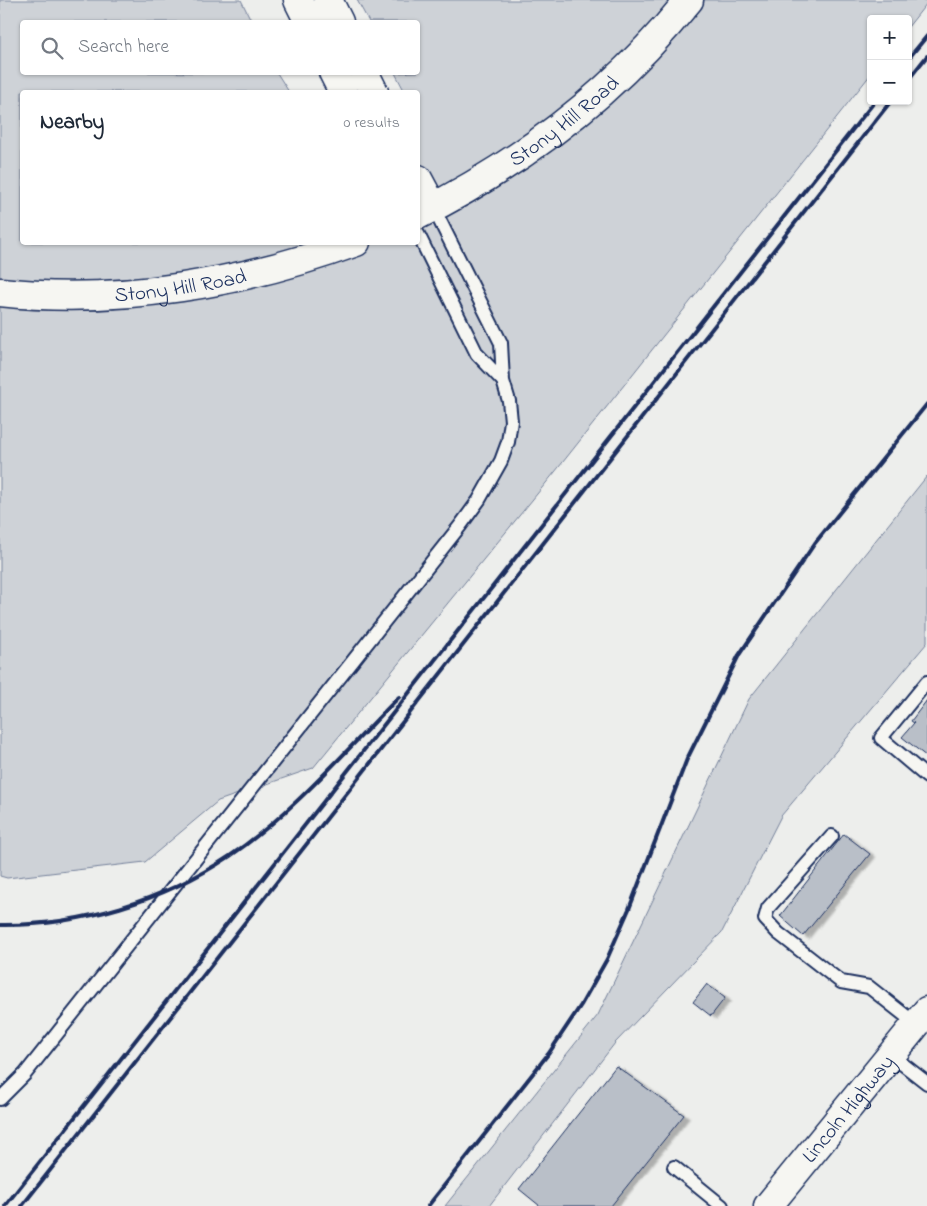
<!DOCTYPE html>
<html lang="en">
<head>
<meta charset="utf-8">
<style>
	:root { --surface:#fff; --page:#f6f6f7; --text:#1f2937; --muted:#747a83; --line:#e0e1e3 }
	body { margin:0; font-family:"Indie Flower",sans-serif; background:var(--page); color:var(--text) }
	.controls { position:absolute; right:15px; top:15px; display:grid; overflow:hidden; border-radius:5px; box-shadow:0 1px 4px #0004 }
	.controls button { width:45px; height:45px; display:grid; place-items:center; padding:0; border:0; border-bottom:1px solid var(--line); background:var(--surface); color:var(--text); font:25px sans-serif }
	.list { margin:0; padding:0; list-style:none }
	h2 { display:flex; justify-content:space-between; align-items:center; height:65px; margin:0; padding:0 20px; font-size:21px }
	h2 small { font-size:16px; font-weight:400; color:var(--muted) }
	.icon { flex:none; width:28px; height:28px; fill:none; stroke:currentColor; stroke-width:2; stroke-linecap:round; stroke-linejoin:round }
	.map { position:relative; flex:none; width:927px; height:1206px; overflow:hidden }
	.search { position:absolute; background:var(--surface); box-shadow:0 1px 4px #0004; left:20px; top:20px; width:400px; height:55px; display:flex; align-items:center; gap:12px; box-sizing:border-box; padding:0 18px; border-radius:5px; color:var(--muted); font-size:19px }
	.panel { position:absolute; background:var(--surface); box-shadow:0 1px 4px #0004; left:20px; top:90px; width:400px; height:155px; border-radius:5px }
	.map>svg:first-child { display:block }
</style>
</head>
<body>
<div class="map">
<svg width="927" height="1206" viewBox="0 0 927 1206">
	<defs>
		<filter id="shadow"><feDropShadow dx="5.5" dy="3" stdDeviation="1" flood-color="#0004"/></filter>
	</defs>
	<rect width="100%" height="100%" fill="#edeeec"/>
	<filter id="ink" filterUnits="userSpaceOnUse"><feTurbulence type="fractalNoise" baseFrequency=".02" numOctaves="2"/><feDisplacementMap in="SourceGraphic" scale="10" xChannelSelector="R" yChannelSelector="G"/><feConvolveMatrix kernelMatrix="1 2 1 2 8 2 1 2 1" color-interpolation-filters="sRGB"/></filter>
	<g filter="url(#ink)">
		<!-- green -->
		<path fill="#ced2d7" stroke="#74809a" d="M0 0H241L252 22H22V72L277 73 289 92H22V242H418V92H405L395 73 418 72V22H369L357 0H927V3L908 27V19H871V74L555 472 313 768 218 801 145 862 7 878 0 876Z
			M927 476V643L781 816 722 932 615 1043 489 1206H445L598 1015 749 699Z"/>
		<!-- building -->
		<path fill="#b9bfc8" stroke="#1b2f5e" filter="url(#shadow)" d="M927 700V757L902 737 914 723 911 721Z
			M844 834 870 854 803 936 780 916Z
			M707 984 725 998 711 1016 693 1002Z
			M616 1066 684 1115 611 1206H540L519 1189Z"/>
		<g fill="none" stroke-linecap="round" stroke-linejoin="round">
			<!-- lane casing -->
			<g stroke="#1b2f5e" stroke-width="16">
				<path id="lane" d="M418 234 477 354 503 381
					M927 682 881 738 927 777
					M832 836 768 908 765 919 778 933 841 982 869 987 916 1024
					M891 1055 927 1083
					M0 1099 25 1074 460 526 479 500 501 461 508 442 511 421 509 401 503 381 501 343 433 207
					M674 1167 722 1206"/>
			</g>
			<!-- secondary casing -->
			<g stroke="#1b2f5e" stroke-width="31">
				<g id="secondary">
					<path id="s1" d="M0 292C120 305 244 283 356 242"/>
				</g>
			</g>
			<!-- primary casing -->
			<g stroke="#1b2f5e" stroke-width="31">
				<g id="primary">
					<path id="s2" d="M418 215C522 163 615 92 689 0"/>
					<path id="s3" d="M768 1206 927 1011"/>
				</g>
			</g>
			<!-- highway casing -->
			<g stroke="#1b2f5e" stroke-width="31">
				<path id="highway" d="M298 0 309 22
					M328 0 339 22
					M333 72 343 92
					M364 72 374 92
					M418 179 433 207"/>
			</g>
			<!-- lane -->
			<use href="#lane" stroke="#f6f6f2" stroke-width="12"/>
			<!-- secondary -->
			<use href="#secondary" stroke="#f6f6f2" stroke-width="28"/>
			<!-- primary -->
			<use href="#primary" stroke="#f6f6f2" stroke-width="28"/>
			<!-- highway -->
			<use href="#highway" stroke="#f6f6f2" stroke-width="28"/>
			<!-- rail -->
			<path stroke="#1b2f5e" stroke-width="4" d="M908 59 927 36
				M908 80 927 56
				M0 925C80 926 163 901 230 856 293 813 345 751 399 697
				M5 1206 875 101
				M22 1206 891 101
				M428 1206 549 1053 581 1005 607 959 629 909 687 759 739 655 815 543 927 404"/>
		</g>
	</g>
	<g text-anchor="middle" stroke-width="4.5" stroke-linejoin="round" paint-order="stroke">
		<!-- street labels -->
		<g font-size="21" fill="#1b2f5e" stroke="#f6f6f2">
			<text dy="7" stroke="none"><textPath href="#s2" startOffset="174">Stony Hill Road</textPath></text>
			<text dy="7" stroke="none"><textPath href="#s1" startOffset="181">Stony Hill Road</textPath></text>
			<text dy="7" stroke="none"><textPath href="#s3" startOffset="126">Lincoln Highway</textPath></text>
		</g>
	</g>
</svg>
<div class="controls">
<button>+</button>
<button>−</button>
</div>
<div class="search"><svg class="icon" aria-label="search" viewBox="0 0 24 24"><circle cx="10" cy="10" r="6"/><path d="M15 15l6 6"/></svg>Search here</div>
<section class="panel">
<h2>Nearby<small>0 results</small></h2>
<ul class="list">
</ul>
</section>
</div>
</body>
</html>
